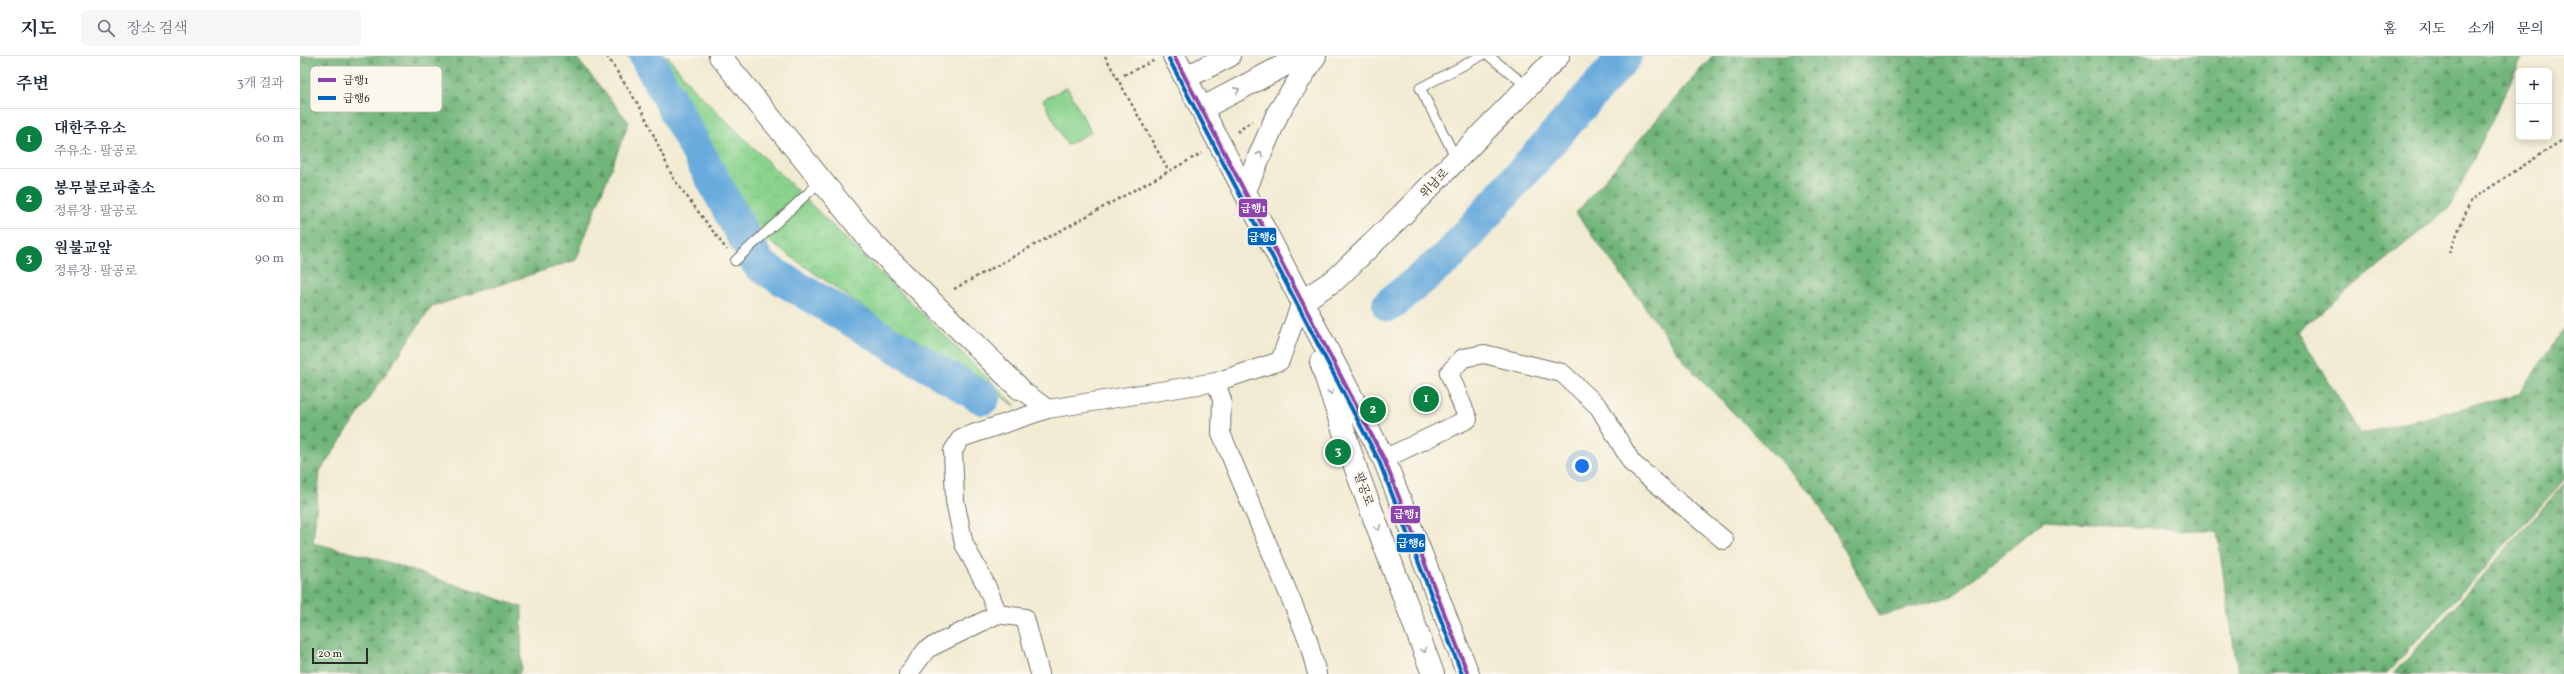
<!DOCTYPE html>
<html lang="ko">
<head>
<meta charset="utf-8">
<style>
	:root { --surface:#fff; --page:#f6f6f7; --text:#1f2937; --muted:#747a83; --line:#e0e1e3; --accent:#0b8043 }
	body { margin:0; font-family:Vollkorn,"Noto Serif KR",serif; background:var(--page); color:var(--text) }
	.controls { position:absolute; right:12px; top:12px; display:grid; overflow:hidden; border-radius:6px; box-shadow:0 2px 10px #0003 }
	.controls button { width:36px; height:36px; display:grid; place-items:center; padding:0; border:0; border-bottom:1px solid var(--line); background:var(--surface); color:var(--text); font:20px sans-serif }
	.scale { position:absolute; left:12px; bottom:10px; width:56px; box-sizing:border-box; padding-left:4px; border:2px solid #2b2b2b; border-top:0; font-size:11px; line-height:14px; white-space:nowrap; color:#2b2b2b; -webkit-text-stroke:3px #fbf7ec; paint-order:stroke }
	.you { position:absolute; left:1282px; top:410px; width:14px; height:14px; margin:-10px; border:3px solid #fff; border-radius:50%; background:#1a73e8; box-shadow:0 0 0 6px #1a73e833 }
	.badge { display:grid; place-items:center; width:26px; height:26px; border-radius:50%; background:var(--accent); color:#fff; font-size:13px; font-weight:700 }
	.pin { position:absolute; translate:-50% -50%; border:2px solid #fff; box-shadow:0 1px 4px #0006 }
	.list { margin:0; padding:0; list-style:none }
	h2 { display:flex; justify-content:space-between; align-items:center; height:52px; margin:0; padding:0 16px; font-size:17px }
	h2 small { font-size:13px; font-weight:400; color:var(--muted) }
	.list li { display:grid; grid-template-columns:26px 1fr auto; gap:12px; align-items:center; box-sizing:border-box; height:60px; padding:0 16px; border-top:1px solid var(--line) }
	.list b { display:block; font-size:15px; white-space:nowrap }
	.list p { margin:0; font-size:13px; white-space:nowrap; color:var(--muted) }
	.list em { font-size:13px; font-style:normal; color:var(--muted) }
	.icon { flex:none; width:22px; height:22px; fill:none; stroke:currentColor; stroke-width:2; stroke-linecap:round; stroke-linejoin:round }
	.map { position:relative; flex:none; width:2264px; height:618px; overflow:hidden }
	header { display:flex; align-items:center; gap:24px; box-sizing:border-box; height:56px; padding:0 20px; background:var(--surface); border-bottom:1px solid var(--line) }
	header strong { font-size:19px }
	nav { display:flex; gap:22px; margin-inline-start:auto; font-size:14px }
	.search { width:280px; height:36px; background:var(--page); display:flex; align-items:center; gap:10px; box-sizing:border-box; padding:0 14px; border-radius:6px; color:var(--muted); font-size:15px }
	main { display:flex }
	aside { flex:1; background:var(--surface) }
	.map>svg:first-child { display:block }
</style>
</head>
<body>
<header>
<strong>지도</strong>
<div class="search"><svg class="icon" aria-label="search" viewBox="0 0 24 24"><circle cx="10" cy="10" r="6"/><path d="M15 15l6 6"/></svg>장소 검색</div>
<nav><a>홈</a><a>지도</a><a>소개</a><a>문의</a></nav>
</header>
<main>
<aside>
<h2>주변<small>3개 결과</small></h2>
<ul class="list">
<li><span class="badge">1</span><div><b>대한주유소</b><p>주유소 · 팔공로</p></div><em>60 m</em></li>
<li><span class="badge">2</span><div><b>봉무불로파출소</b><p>정류장 · 팔공로</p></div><em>80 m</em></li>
<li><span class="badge">3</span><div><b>원불교앞</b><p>정류장 · 팔공로</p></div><em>90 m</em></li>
</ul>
</aside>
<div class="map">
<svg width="2264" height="618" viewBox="0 0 2264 618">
	<defs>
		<pattern id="forest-firs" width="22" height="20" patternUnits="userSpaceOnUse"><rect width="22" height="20" fill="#6fb579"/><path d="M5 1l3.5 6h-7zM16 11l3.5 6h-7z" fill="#5b9363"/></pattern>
		<pattern id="park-crowns" width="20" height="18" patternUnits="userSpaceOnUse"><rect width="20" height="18" fill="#8ad38e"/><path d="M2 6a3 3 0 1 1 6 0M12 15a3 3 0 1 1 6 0" fill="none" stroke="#77b57b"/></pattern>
	</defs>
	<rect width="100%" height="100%" fill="#fbf7ec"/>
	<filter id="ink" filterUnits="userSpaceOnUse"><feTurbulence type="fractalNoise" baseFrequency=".025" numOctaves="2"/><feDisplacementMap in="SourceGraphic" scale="8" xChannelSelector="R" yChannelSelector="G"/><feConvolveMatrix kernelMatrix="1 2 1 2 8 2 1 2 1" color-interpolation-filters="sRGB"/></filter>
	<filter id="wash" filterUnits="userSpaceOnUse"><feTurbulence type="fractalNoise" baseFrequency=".012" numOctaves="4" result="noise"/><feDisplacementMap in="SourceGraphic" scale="16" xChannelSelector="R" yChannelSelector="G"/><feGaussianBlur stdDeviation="0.9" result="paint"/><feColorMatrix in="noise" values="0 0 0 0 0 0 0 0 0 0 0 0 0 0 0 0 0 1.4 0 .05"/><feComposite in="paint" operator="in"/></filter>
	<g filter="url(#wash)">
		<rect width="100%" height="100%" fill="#f2ebd3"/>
		<!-- forest -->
		<path fill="url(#forest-firs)" stroke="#4d7052" d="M0 0H275L329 66 276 204 131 251 20 415 13 487 81 504 222 551 221 612 219 618H0Z
			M1412 0H2223L2150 151 1998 275 2060 378 2219 338 2264 273V424L2087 618H1938L1917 476 1744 465 1652 540 1580 560 1514 440 1388 310 1276 157Z
			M2264 428V618H2094Z"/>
		<!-- park -->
		<path fill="url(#park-crowns)" stroke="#5a7f5c" d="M328 0H368L391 30 716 350 596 274 453 174Z"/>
		<!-- pitch -->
		<path fill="#8ad38e" stroke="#5a7f5c" d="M767 31 791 76 767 89 743 44Z"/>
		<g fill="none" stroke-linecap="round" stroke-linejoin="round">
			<!-- river -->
			<path stroke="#69abdd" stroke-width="34" d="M346 0 459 209 683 342
				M1089 249 1149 200 1325 0"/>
		</g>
	</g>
	<g filter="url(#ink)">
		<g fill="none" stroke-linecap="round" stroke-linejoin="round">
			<!-- service casing -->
			<g stroke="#716e66" stroke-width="11">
				<path id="service" d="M1189 0 1228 31
					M1157 104 1120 32 1181 0
					M435 205 521 125"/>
			</g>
			<!-- minor casing -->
			<g stroke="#716e66" stroke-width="20">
				<path id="minor" d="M916 326 922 344 921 377 1008 584 1017 618
					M719 332 748 353 916 326 980 305 1001 246
					M1084 403 1168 363 1149 317 1163 302 1184 298 1262 317 1299 351 1332 407 1424 484
					M698 558 725 562 740 618
					M608 618 627 593 698 558 686 529 664 488 655 445 653 395 661 382 748 353"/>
			</g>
			<!-- tertiary casing -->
			<g stroke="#716e66" stroke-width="24">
				<path id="tertiary" d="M420 0 573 188 719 332
					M1001 246 1036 223 1102 159 1258 0"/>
			</g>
			<!-- secondary casing -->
			<g stroke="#716e66" stroke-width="24">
				<path id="secondary" d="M874 0 1084 403 1168 618
					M1021 306 1058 419 1133 618"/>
			</g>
			<!-- trunk casing -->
			<g stroke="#716e66" stroke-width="24">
				<path id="trunk" d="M885 22 929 0
					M903 52 1002 0
					M945 134 978 57 1015 0"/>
			</g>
			<!-- path -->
			<path stroke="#716e66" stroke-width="2.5" stroke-dasharray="3 3" stroke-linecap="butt" d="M307 0 343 56 373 122 427 194
				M805 0 867 112
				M824 19 855 4
				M937 76 952 65
				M2149 197 2171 144 2264 83
				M654 233 902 97"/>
			<!-- service -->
			<use href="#service" stroke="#fff" stroke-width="9"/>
			<!-- minor -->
			<use href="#minor" stroke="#fff" stroke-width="18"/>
			<!-- tertiary -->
			<use href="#tertiary" stroke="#fff" stroke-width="22"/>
			<!-- secondary -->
			<use href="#secondary" stroke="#fff" stroke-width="22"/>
			<!-- trunk -->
			<use href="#trunk" stroke="#fff" stroke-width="22"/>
			<!-- bus-1 casing -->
			<g stroke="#fbf7ec" stroke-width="7">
				<path id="bus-1" d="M874 0 1084 403 1168 618"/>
			</g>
			<!-- bus-2 casing -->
			<g stroke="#fbf7ec" stroke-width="7">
				<path id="bus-2" d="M869 3 1079 405 1162 618"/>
			</g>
			<!-- bus-1 -->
			<use href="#bus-1" stroke="#8e44ad" stroke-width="4"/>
			<!-- bus-2 -->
			<use href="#bus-2" stroke="#0065bd" stroke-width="4"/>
		</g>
		<!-- one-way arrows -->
		<defs><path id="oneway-chevron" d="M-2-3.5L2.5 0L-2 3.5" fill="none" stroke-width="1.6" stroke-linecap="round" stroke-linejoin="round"/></defs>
		<g stroke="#a0a0a0">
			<use href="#oneway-chevron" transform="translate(937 34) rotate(-28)"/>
			<use href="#oneway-chevron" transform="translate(960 98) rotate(-67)"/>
			<use href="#oneway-chevron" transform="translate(1031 336) rotate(72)"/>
			<use href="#oneway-chevron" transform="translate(1078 472) rotate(69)"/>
			<use href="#oneway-chevron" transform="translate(1124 594) rotate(69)"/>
		</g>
	</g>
	<g text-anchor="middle" stroke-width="4" stroke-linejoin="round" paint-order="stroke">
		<!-- street labels -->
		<g font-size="12" fill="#2b2b2b" stroke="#fbf7ec">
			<text transform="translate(1134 127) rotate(-46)" y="4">위남로</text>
			<text transform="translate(1064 433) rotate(70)" y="4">팔공로</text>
		</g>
	</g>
	<!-- legend -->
	<rect x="10" y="10" width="132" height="46" rx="6" fill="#fbf7ec" stroke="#bdbab2" stroke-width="1"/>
	<rect x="18" y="22" width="18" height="4" fill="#8e44ad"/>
	<rect x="18" y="40" width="18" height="4" fill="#0065bd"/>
	<g font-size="11" fill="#2b2b2b">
		<text x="43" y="28">급행1</text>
		<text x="43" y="46">급행6</text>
	</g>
	<g stroke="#fbf7ec" stroke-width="1.5">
		<rect x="938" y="142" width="30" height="20" rx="4" fill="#8e44ad"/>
		<rect x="947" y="171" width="30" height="19" rx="4" fill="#0065bd"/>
		<rect x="1090" y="449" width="31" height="19" rx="4" fill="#8e44ad"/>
		<rect x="1096" y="477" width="30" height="20" rx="4" fill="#0065bd"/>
	</g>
	<g font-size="11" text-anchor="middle" font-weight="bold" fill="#fff">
		<text x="953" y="156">급행1</text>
		<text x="962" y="185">급행6</text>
		<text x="1106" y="462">급행1</text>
		<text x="1111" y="491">급행6</text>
	</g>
</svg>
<div class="controls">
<button>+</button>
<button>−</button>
</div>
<div class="scale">20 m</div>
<div class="you"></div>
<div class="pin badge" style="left:1126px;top:343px">1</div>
<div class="pin badge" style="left:1073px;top:354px">2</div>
<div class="pin badge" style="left:1038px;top:396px">3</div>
</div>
</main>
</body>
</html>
